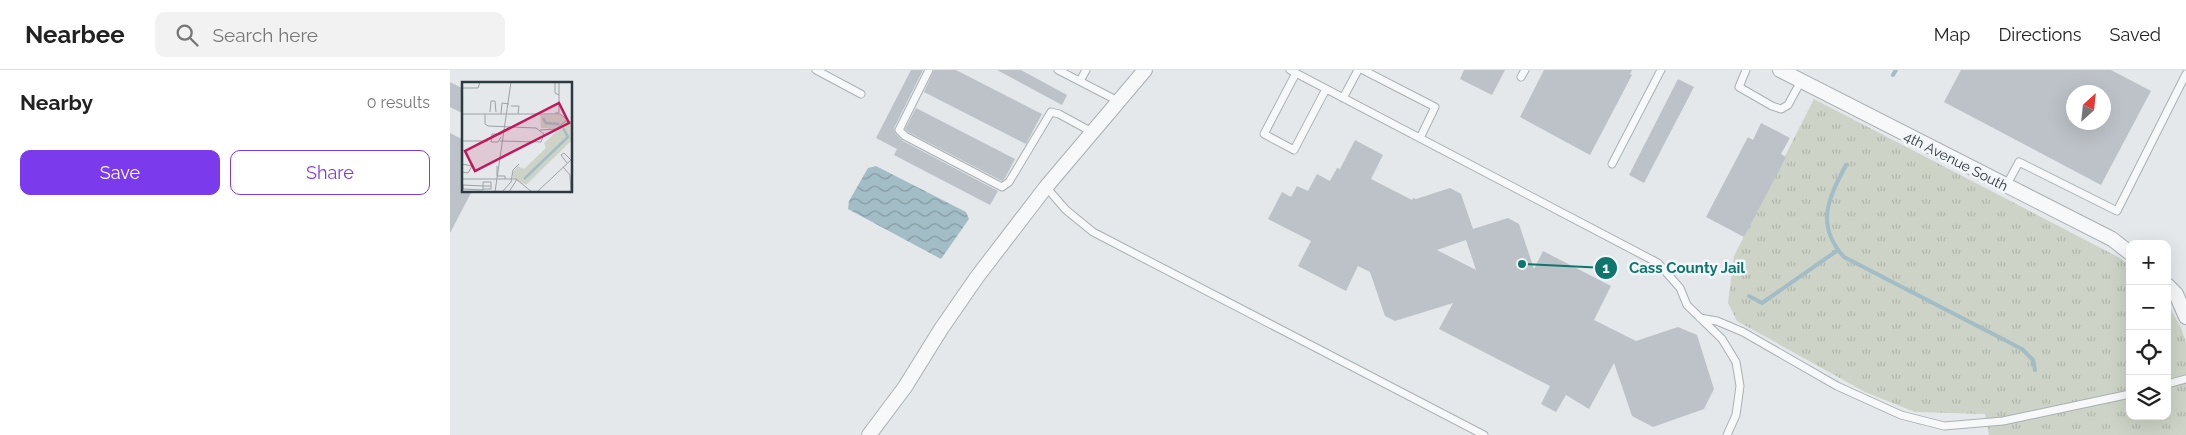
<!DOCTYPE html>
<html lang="en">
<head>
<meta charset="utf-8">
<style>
	:root { --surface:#fff; --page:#f2f2f2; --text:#222; --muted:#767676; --line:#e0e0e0; --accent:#7c3aed }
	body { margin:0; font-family:Raleway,sans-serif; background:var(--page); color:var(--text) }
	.controls { position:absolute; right:15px; bottom:15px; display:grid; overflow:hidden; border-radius:10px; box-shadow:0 5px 20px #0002 }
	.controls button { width:45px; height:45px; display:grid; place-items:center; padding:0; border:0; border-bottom:1px solid var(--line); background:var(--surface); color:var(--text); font:25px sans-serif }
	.compass { position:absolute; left:1616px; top:15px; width:45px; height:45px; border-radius:50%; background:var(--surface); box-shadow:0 5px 20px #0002; rotate:27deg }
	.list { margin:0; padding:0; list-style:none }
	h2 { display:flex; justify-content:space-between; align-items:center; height:65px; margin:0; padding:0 20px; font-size:21px }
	h2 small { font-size:16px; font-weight:400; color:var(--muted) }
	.actions { display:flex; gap:10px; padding:15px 20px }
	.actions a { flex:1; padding:11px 0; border:1px solid var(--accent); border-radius:10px; text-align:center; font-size:18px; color:var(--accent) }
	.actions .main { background:var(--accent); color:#fff }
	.icon { flex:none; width:28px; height:28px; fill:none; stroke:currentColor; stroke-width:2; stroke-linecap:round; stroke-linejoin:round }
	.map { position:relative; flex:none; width:1736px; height:365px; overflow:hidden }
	header { display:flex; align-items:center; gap:30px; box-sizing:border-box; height:70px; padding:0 25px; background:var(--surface); border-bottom:1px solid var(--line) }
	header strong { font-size:24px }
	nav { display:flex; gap:28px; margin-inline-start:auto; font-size:18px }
	.search { width:350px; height:45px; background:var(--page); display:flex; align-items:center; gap:12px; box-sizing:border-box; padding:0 18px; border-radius:10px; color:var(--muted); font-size:19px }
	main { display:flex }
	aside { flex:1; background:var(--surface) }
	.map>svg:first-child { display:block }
</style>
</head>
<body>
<header>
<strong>Nearbee</strong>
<div class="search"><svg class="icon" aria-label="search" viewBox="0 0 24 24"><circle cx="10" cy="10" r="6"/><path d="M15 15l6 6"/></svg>Search here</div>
<nav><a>Map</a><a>Directions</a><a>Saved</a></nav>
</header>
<main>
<aside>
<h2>Nearby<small>0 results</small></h2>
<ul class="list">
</ul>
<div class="actions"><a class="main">Save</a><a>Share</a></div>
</aside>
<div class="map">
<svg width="1736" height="365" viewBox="0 0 1736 365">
	<defs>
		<pattern id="grass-tufts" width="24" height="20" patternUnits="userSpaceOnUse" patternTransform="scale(1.25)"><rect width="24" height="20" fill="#cdd3c6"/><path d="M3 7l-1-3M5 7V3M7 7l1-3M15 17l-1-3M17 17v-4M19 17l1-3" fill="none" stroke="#b0b6ab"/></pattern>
		<pattern id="water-waves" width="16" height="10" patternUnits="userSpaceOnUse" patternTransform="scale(1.25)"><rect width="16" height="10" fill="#a3bdc6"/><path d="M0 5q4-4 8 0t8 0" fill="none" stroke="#859ba2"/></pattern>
	</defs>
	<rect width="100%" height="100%" fill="#e4e8ea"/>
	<!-- grass -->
	<path fill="url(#grass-tufts)" d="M1364 29 1670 188 1680 196V346H1717V233L1731 258 1736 273V365H1539L1535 344 1465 342 1415 322 1287 251 1278 233 1284 186Z"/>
	<!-- water -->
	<path fill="url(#water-waves)" d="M426 96 516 142 519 149 491 189 398 139 399 131 418 98Z"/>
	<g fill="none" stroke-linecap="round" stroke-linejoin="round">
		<!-- stream -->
		<path stroke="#a3bdc6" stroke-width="4" d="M1443 5 1446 0
			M1396 95C1378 129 1365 155 1394 187L1572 279 1583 290 1585 300
			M1299 226 1312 233 1388 180"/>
	</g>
	<!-- building -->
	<path fill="#bcc2c7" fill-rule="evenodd" d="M461 0H473L444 58 445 63 453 71 548 121 540 135 444 85 447 79 426 68Z
		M484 0H506L592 44 576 74 474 22Z
		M547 0H571L617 25 612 35Z
		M1014 0H1055L1042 25 1010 9Z
		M1094 0H1182L1180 4 1182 5 1140 85 1070 47Z
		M1511 0H1661L1701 21 1651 115 1494 32ZM1624 22H1654V52H1624Z
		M1228 9 1244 17 1194 113 1179 105Z
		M0 12 14 19V44L0 37Z
		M466 38 565 89 555 108 552 111 458 62 455 59Z
		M1311 53 1340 68 1331 84 1336 87 1294 167 1256 147 1298 67 1303 70Z
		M0 63 14 70V121H22L0 163Z
		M905 70 933 85 921 109 962 130 963 128 966 129 1000 118 1011 124 1023 159 1058 148 1069 154 1084 199 1093 181 1161 216 1144 250 1186 271 1228 257 1247 265 1264 319 1254 339 1203 357 1182 346 1164 293 1139 339 1116 325 1106 342 1091 334 1100 316 989 259 1003 233 945 251 935 246 920 202 908 196 896 221 848 196 861 171 818 149 832 122 841 127 847 116 858 121 867 104 880 111 887 98 890 99ZM1016 170 1026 200 987 180Z"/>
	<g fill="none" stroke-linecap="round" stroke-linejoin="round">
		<!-- service casing -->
		<g stroke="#a9b0b4" stroke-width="9">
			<path id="service" d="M366 0 411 24
				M479 0 449 60 455 66 552 117 559 112 601 42 609 44 642 62
				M608 0 668 31
				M840 0 1208 193 1230 218 1237 235 1272 269 1286 292 1290 316 1286 345 1277 365
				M913 0 985 37 970 68
				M1296 0 1289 17 1322 36 1331 39 1338 35 1351 11
				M846 3 814 64 844 80 876 19
				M1071 7 1075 0
				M630 11 636 0
				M893 28 908 0
				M1162 94 1211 0
				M1556 116 1569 92 1667 141 1736 4
				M596 117 616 140 643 162 1034 365
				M1250 248 1267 251 1293 262 1387 316 1451 345 1494 356 1553 351 1680 324
				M1717 314 1736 309"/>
		</g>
		<!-- minor casing -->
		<g stroke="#a9b0b4" stroke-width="16">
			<path id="minor" d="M1330 0 1662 169 1680 183
				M1717 215 1726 224 1736 247
				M419 365 455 317 491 259 527 207 596 117 695 0"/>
		</g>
		<!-- service -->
		<use href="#service" stroke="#f6f8f9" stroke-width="7"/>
		<!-- minor -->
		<use href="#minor" stroke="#f6f8f9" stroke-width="14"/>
	</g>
	<g text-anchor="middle" stroke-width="5" stroke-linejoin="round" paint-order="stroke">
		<!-- street labels -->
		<g font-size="14" fill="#2d3941" stroke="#f3f6f8">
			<text transform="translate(1506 91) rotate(27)" y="5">4th Avenue South</text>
		</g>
	</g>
	<!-- overview -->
	<g transform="translate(12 12)">
		<rect width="110" height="110" fill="#e4e8ea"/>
		<path d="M78 33H99L110 41V58L64 103 51 96V90L56 84 62 87 84 66 82 61 97 47 79 46Z" fill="#cdd3c6"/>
		<path fill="none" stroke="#a3bdc6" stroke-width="2.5" d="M81 36 84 41 97 42M62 97 106 55 101 46"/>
		<path fill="none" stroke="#9ba2a6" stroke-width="1" d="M93 0V11L97 13M0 6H16L18 0M49 24H57L56 32M28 30 29 19H33L34 30M93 31H97V0M0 32H98L110 41M23 32V42L26 44 74 46 82 52 79 60 38 59M39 32 40 21 47 22M78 48 94 47 106 37M39 55 36 60H29L30 52H40M0 59H26M105 81 99 73 102 71 109 78M0 82 10 84 6 91 0 90M35 84V94H43V97M101 85 108 93 109 110M0 97H54L70 110M21 107H29V100H21V108L1 107V103L21 104H29M33 110 49 0M40 110 49 100 51 88 57 82M47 110 55 97M75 110 110 77"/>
		<path fill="#c2185b" fill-opacity="0.15" stroke="#c2185b" stroke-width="2.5" d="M97 21 107 41 13 89 3 69Z"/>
		<rect width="110" height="110" fill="none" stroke="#2d3941" stroke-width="2.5"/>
	</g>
	<!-- callouts -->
	<path fill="none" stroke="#0f766e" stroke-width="2" d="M1072 194L1156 198"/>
	<g fill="#0f766e" stroke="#f3f6f8" stroke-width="2">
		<circle cx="1072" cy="194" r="5"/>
		<circle cx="1156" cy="198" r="12"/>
	</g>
	<g font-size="15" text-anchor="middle" font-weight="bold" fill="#fff">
		<text x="1156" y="203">1</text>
	</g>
	<g font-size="15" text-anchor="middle" font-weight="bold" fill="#0f766e" stroke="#f3f6f8" stroke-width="5" stroke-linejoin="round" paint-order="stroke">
		<text x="1237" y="203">Cass County Jail</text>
	</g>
</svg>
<div class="controls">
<button>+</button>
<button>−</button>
<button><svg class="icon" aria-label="locate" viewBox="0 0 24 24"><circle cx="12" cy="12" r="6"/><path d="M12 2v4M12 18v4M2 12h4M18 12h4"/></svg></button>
<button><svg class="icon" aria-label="layers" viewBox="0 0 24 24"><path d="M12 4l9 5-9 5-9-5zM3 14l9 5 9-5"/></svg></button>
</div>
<svg class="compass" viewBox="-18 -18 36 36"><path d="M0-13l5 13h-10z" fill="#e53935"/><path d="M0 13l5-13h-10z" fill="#767676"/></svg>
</div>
</main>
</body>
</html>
